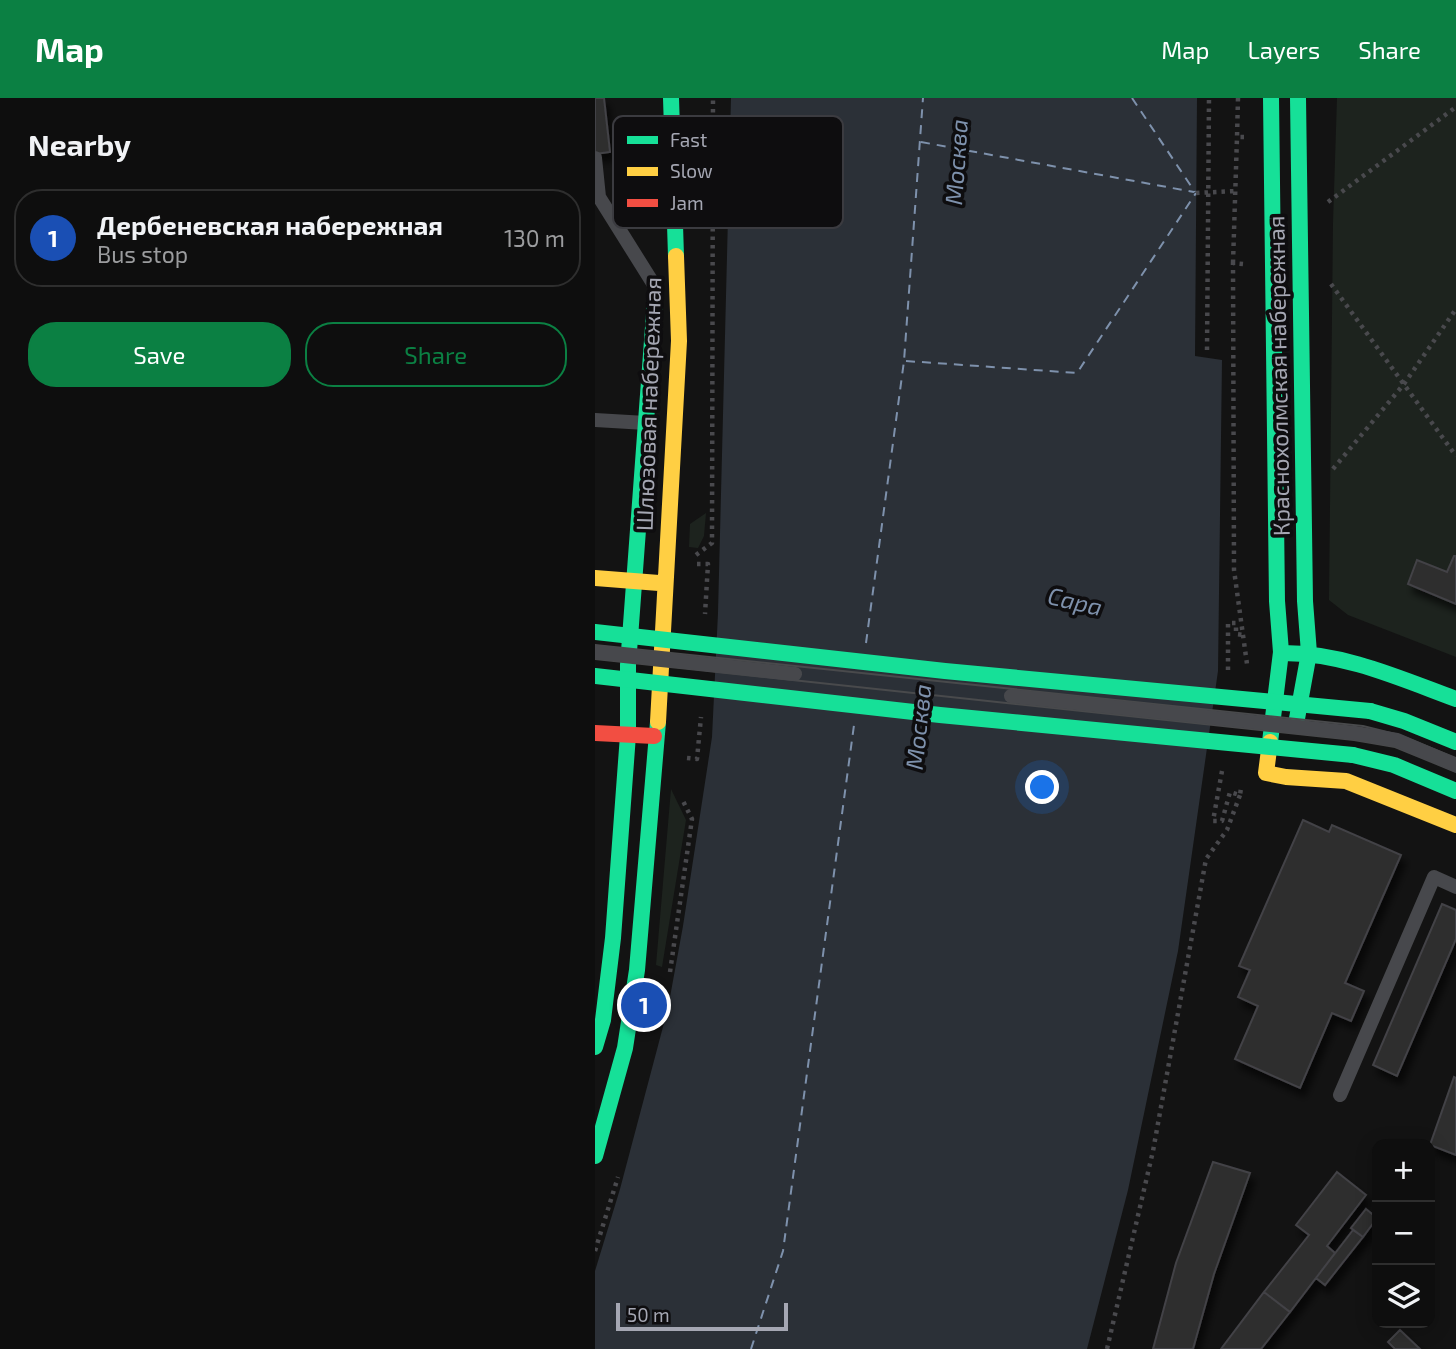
<!DOCTYPE html>
<html lang="en">
<head>
<meta charset="utf-8">
<style>
	:root { --surface:#0e0e0e; --page:#1c1c1c; --text:#f1f3f6; --muted:#9b9c9e; --line:#2e2e2e; --accent:#0b8043 }
	body { margin:0; font-family:"Exo 2",sans-serif; background:var(--page); color:var(--text) }
	.controls { position:absolute; right:21px; bottom:21px; display:grid; overflow:hidden; border-radius:14px; box-shadow:0 4px 18px #0003 }
	.controls button { width:63px; height:63px; display:grid; place-items:center; padding:0; border:0; border-bottom:2px solid var(--line); background:var(--surface); color:var(--text); font:35px sans-serif }
	.scale { position:absolute; left:21px; bottom:18px; width:172px; box-sizing:border-box; padding-left:7px; border:4px solid #a5a7b3; border-top:0; font-size:19px; line-height:24px; white-space:nowrap; color:#a5a7b3; -webkit-text-stroke:5px #0e0d0f; paint-order:stroke }
	.you { position:absolute; left:448px; top:690px; width:24px; height:24px; margin:-18px; border:5px solid #fff; border-radius:50%; background:#1a73e8; box-shadow:0 0 0 10px #1a73e833 }
	.badge { display:grid; place-items:center; width:46px; height:46px; border-radius:50%; background:var(--accent); color:#fff; font-size:23px; font-weight:700 }
	.pin { position:absolute; translate:-50% -50%; border:4px solid #fff; box-shadow:0 2px 7px #0006 }
	.list { margin:0; padding:0; list-style:none }
	h2 { display:flex; justify-content:space-between; align-items:center; height:91px; margin:0; padding:0 28px; font-size:30px }
	h2 small { font-size:23px; font-weight:400; color:var(--muted) }
	.list li { display:grid; grid-template-columns:46px 1fr auto; gap:21px; align-items:center; box-sizing:border-box; height:98px; margin:0 14px 14px; padding:0 14px; border:2px solid var(--line); border-radius:28px }
	.list b { display:block; font-size:26px; white-space:nowrap }
	.list p { margin:0; font-size:23px; white-space:nowrap; color:var(--muted) }
	.list em { font-size:23px; font-style:normal; color:var(--muted) }
	.actions { display:flex; gap:14px; padding:21px 28px }
	.actions a { flex:1; padding:16px 0; border:2px solid var(--accent); border-radius:28px; text-align:center; font-size:24px; color:var(--accent) }
	.actions .main { background:var(--accent); color:#fff }
	.icon { flex:none; width:38px; height:38px; fill:none; stroke:currentColor; stroke-width:2; stroke-linecap:round; stroke-linejoin:round }
	.map { position:relative; flex:none; width:861px; height:1251px; overflow:hidden }
	header { display:flex; align-items:center; gap:42px; box-sizing:border-box; height:98px; padding:0 35px; background:var(--accent); color:#fff }
	header strong { font-size:33px }
	nav { display:flex; gap:38px; margin-inline-start:auto; font-size:24px }
	main { display:flex }
	aside { flex:1; background:var(--surface) }
	.map>svg:first-child { display:block }
</style>
</head>
<body>
<header>
<strong>Map</strong>
<nav><a>Map</a><a>Layers</a><a>Share</a></nav>
</header>
<main>
<aside>
<h2>Nearby<small></small></h2>
<ul class="list">
<li><span class="badge" style="background:#1a4fb4">1</span><div><b>Дербеневская набережная</b><p>Bus stop</p></div><em>130 m</em></li>
</ul>
<div class="actions"><a class="main">Save</a><a>Share</a></div>
</aside>
<div class="map">
<svg width="861" height="1251" viewBox="0 0 861 1251">
	<defs>
		<filter id="shadow"><feDropShadow dx="4.5" dy="8" stdDeviation="3.5" flood-color="#0009"/></filter>
	</defs>
	<rect width="100%" height="100%" fill="#131313"/>
	<!-- green -->
	<path fill="#1d231e" d="M742 0H861V559L753 517 734 502 738 125Z
		M111 415 109 438 103 450 94 449 95 426Z
		M76 691 91 722 67 869 61 867Z"/>
	<!-- water -->
	<path fill="#2b3037" d="M136 0H602L600 258 627 262 623 573 583 853 533 1092 492 1251H0V1173L25 1091 73 910 88 828 117 639 123 515Z"/>
	<g fill="none" stroke-linecap="round" stroke-linejoin="round">
		<!-- ferry -->
		<path stroke="#7e91ac" stroke-width="2" stroke-dasharray="9 7" stroke-linecap="butt" d="M537 0 600 94
			M326 44 599 94
			M311 263 482 275 601 95
			M271 545 309 263 328 0
			M156 1251 188 1153 259 627"/>
	</g>
	<!-- building -->
	<path fill="#2e2e2e" stroke="#434246" stroke-width="2" filter="url(#shadow)" d="M0 0H9L15 54 0 56Z
		M859 458H861V506L813 486 822 462 852 474Z
		M708 722 734 734 737 727 806 757 750 885 769 893 756 923 737 915 705 990 640 961 663 908 643 899 655 872 644 868Z
		M847 806 861 812V841L802 978 778 967Z
		M859 979 861 980V1057L835 1047Z
		M618 1064 655 1075 619 1176 598 1251H558L581 1165Z
		M742 1074 771 1097 732 1148 740 1155 695 1214 669 1194 714 1137 701 1127Z
		M771 1111 782 1120 768 1139 756 1130Z
		M758 1132 768 1139 730 1187 721 1180Z
		M669 1194 695 1214 666 1251H626Z
		M805 1232 825 1251H800L793 1244Z"/>
	<g fill="none" stroke-linecap="round" stroke-linejoin="round">
		<!-- path -->
		<path stroke="#49494d" stroke-width="4.5" stroke-dasharray="3.5 5" stroke-linecap="butt" d="M643 0 642 39H649
			M601 95 641 93
			M733 104 861 9
			M638 165 642 39
			M648 166 638 165 639 472 652 566
			M736 186 861 358
			M612 252 614 0
			M738 371 809 286 861 211
			M101 457 117 445 118 0
			M102 466H113L110 516
			M633 572V525H641V536L649 537
			M92 660 102 661 106 619
			M627 673 618 723H627L635 694 645 697 646 690
			M75 874 97 721 87 701
			M0 1153 23 1079
			M512 1251 558 1053 611 761 632 732 645 697"/>
		<!-- lane -->
		<path stroke="#47484c" stroke-width="14" d="M0 60 4 99 61 190
			M0 322 51 325
			M745 997 839 779 861 789"/>
		<!-- fast -->
		<path stroke="#16e098" stroke-width="16" d="M76 0 81 158
			M688 555C749 555 804 580 861 601
			M775 613 809 623 861 644
			M701 626 714 555 710 503 703 0
			M675 644 686 554 682 503 676 0
			M758 657 799 667 861 693
			M0 949 8 922 18 840 33 637V567L60 202
			M0 1058 30 950 42 872 63 624"/>
		<!-- slow -->
		<path stroke="#ffcf43" stroke-width="16" d="M0 480 64 485
			M63 624 84 243 81 158
			M675 644 671 675 691 679 751 683 861 727"/>
		<!-- jam -->
		<path stroke="#f24e42" stroke-width="16" d="M0 635 59 638"/>
		<!-- tram -->
		<path stroke="#494a4c" stroke-width="2" d="M0 547 768 628 804 637 861 660
			M0 561 759 642 800 649 861 674"/>
		<!-- lane-bridge -->
		<path stroke="#47484c" stroke-width="14" d="M0 554 200 576
			M416 598 760 635 802 642 861 667"/>
		<!-- fast-bridge -->
		<path stroke="#16e098" stroke-width="16" d="M0 534 350 573 775 613
			M0 578 345 617 758 657"/>
	</g>
	<g text-anchor="middle" stroke-width="7" stroke-linejoin="round" paint-order="stroke">
		<!-- street labels -->
		<g font-size="23" fill="#a5a7b3" stroke="#0e0d0f">
			<text transform="translate(684 278) rotate(-91)" y="8">Краснохолмская набережная</text>
			<text transform="translate(54 306) rotate(-88)" y="8">Шлюзовая набережная</text>
		</g>
		<!-- water labels -->
		<g font-size="24" font-style="italic" fill="#7e91ac" stroke="#0e0d0f">
			<text transform="translate(362 64) rotate(-86)" y="8">Москва</text>
			<text transform="translate(480 504) rotate(13)" y="8">Сара</text>
			<text transform="translate(324 629) rotate(-84)" y="8">Москва</text>
		</g>
	</g>
	<!-- legend -->
	<rect x="18" y="18" width="230" height="112" rx="10" fill="#0e0d0f" stroke="#3b3b40" stroke-width="2"/>
	<rect x="32" y="38" width="31" height="8" fill="#16e098"/>
	<rect x="32" y="69" width="31" height="9" fill="#ffcf43"/>
	<rect x="32" y="101" width="31" height="8" fill="#f24e42"/>
	<g font-size="19" fill="#a5a7b3">
		<text x="75" y="49">Fast</text>
		<text x="75" y="80">Slow</text>
		<text x="75" y="112">Jam</text>
	</g>
</svg>
<div class="controls">
<button>+</button>
<button>−</button>
<button><svg class="icon" aria-label="layers" viewBox="0 0 24 24"><path d="M12 4l9 5-9 5-9-5zM3 14l9 5 9-5"/></svg></button>
</div>
<div class="scale">50 m</div>
<div class="you"></div>
<div class="pin badge" style="left:49px;top:907px;background:#1a4fb4">1</div>
</div>
</main>
</body>
</html>
